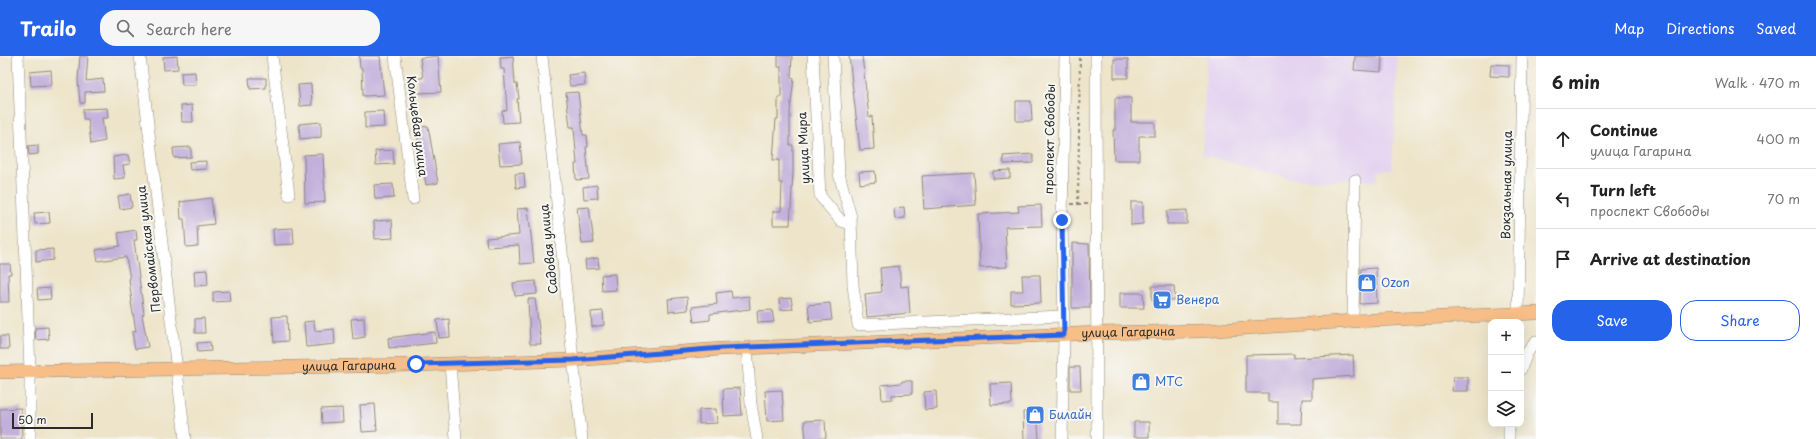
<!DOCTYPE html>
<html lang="en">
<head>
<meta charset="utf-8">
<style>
	:root { --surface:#fff; --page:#f6f6f6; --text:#222; --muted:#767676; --line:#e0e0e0; --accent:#2563eb }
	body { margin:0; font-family:"Playpen Sans",sans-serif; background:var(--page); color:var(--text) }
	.controls { position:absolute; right:12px; bottom:12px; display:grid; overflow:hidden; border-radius:8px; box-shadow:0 4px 16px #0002 }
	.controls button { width:36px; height:36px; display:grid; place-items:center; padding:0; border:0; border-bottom:1px solid var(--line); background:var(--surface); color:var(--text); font:20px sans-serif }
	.scale { position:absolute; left:12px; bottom:10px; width:81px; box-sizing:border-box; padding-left:4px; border:2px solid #2b2b2b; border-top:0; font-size:11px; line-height:14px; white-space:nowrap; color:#2b2b2b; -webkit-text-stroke:3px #f6f6f2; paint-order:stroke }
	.stop { position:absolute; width:12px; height:12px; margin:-9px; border:3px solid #2563eb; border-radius:50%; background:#fff }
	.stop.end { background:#2563eb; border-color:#fff; box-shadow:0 1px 4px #0008 }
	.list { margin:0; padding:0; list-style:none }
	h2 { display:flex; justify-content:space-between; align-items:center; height:52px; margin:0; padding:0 16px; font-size:17px }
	h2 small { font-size:13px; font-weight:400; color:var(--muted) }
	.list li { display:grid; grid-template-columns:26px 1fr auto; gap:12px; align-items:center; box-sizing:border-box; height:60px; padding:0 16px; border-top:1px solid var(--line) }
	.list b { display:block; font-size:15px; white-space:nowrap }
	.list p { margin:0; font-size:13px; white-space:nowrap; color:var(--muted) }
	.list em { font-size:13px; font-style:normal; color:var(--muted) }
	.actions { display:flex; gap:8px; padding:12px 16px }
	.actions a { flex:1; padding:9px 0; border:1px solid var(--accent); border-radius:16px; text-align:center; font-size:14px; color:var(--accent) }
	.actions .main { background:var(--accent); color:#fff }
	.icon { flex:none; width:22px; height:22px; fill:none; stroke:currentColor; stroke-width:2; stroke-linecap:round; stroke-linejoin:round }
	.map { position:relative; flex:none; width:1536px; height:383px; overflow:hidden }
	header { display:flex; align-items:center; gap:24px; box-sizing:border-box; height:56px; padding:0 20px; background:var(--accent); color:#fff }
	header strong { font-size:19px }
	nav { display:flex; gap:22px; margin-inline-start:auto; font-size:14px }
	.search { width:280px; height:36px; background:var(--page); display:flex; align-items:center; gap:10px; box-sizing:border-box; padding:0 14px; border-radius:16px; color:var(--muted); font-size:15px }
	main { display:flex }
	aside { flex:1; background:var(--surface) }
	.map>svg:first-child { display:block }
</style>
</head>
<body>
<header>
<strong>Trailo</strong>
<div class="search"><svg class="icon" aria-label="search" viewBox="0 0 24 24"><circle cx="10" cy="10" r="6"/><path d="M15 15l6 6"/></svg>Search here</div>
<nav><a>Map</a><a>Directions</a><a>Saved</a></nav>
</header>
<main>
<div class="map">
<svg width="1536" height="383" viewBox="0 0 1536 383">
	<rect width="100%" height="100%" fill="#f6f6f2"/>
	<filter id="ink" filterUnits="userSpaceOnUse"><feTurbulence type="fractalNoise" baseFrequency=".025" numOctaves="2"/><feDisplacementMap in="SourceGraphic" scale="8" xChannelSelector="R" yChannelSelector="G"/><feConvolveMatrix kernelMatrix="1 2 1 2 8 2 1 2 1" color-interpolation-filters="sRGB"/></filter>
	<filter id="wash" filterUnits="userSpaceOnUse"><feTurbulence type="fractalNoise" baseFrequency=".012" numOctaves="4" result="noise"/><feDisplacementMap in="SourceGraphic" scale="16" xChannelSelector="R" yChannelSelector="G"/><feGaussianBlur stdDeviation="0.9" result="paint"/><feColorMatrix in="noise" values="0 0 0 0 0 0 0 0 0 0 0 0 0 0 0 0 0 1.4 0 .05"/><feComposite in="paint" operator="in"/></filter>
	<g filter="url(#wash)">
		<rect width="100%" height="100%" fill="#eee4c9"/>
		<!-- built -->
		<path fill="#e5d3f0" d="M1207 0H1398L1392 113 1378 114 1377 125 1292 123 1202 99Z"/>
		<g id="blocks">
			<!-- building -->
			<path fill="#c3afdb" d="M80 0H88L86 25 103 23 104 35 85 36V47H80L78 24Z
				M177 0 178 13 164 14 163 1Z
				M359 0H380L384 39 363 40 362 12H360Z
				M438 0 441 36 417 37V22H423L420 2Z
				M513 0 515 28H517L519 43H517L519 66 503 67 502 55 507 54 504 13H501L500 1Z
				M778 0H792L791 22H794L790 55V89H793V116L790 169H773V155H781L782 127H779V104H773L776 63H778V41H781V11H778Z
				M849 0H862L869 61 872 60 874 93 860 94Z
				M1355 0H1382L1381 16 1354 14Z
				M1114 3H1128V22H1114Z
				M1491 8 1509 9V21L1490 20Z
				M51 14 52 29 31 30 30 16Z
				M195 16 196 29H182L181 17Z
				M584 17 585 29 570 30 568 19Z
				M249 22H266V32L250 33Z
				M311 28 312 49 300 50 298 29Z
				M578 36 583 79H587L588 91H586L589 123 576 124 575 108H577L574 71H570L566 37Z
				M1115 42H1131V66H1155V80H1139V104H1114L1113 74H1115Z
				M1016 45H1031L1032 65H1016Z
				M192 49 193 66H182L181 50Z
				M107 52 108 62H102L105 85 91 88 88 63H83V53Z
				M383 55 384 71 365 72V56Z
				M321 66V81L300 83 299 68Z
				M428 70 438 127 426 129 416 72Z
				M520 86 522 108 500 109 498 88Z
				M38 89V98L29 99 28 90Z
				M191 91V101L174 102 173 92Z
				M393 94 394 108 376 109 375 95Z
				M323 98 325 146 305 147 304 99Z
				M1033 98V107L1004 108 1003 100Z
				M128 99 130 108 123 109 125 122 114 123 113 101Z
				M206 105V113L190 114 189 106Z
				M1010 114V122L993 123V115Z
				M875 115 876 126 860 128 859 116Z
				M524 117 525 131 516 132 515 118Z
				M974 117 976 149 924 153 922 120Z
				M393 128 394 142 375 143 374 129Z
				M597 129 598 142 584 143 583 131Z
				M130 138 132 151 120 153 118 140Z
				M211 142 214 168 197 170 198 190 186 191 184 163H181L180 146Z
				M1131 146H1143V168L1131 169Z
				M1041 149 1042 170 1005 171 1007 211 980 212 978 158 1019 156 1018 150Z
				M589 151 594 187 582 188 577 152Z
				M904 151 905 162 895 163 894 152Z
				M528 152 534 207 520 208 519 189 487 191 486 182 519 179 517 153Z
				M1187 154V168H1167V155Z
				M49 156 50 167 35 168 34 157Z
				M392 164 393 182 375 183 374 165Z
				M293 172 294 188 274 189 273 173Z
				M136 174 137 184H134L144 258 142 259 148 291 135 293 132 276 136 275 131 246H132L129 223H130L126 201 98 205 96 194 120 190 118 177Z
				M1072 187 1089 188 1090 252H1072Z
				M53 193V204L36 206V194Z
				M598 202 599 212 586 213 585 204Z
				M0 208H10L11 218H8L9 246H0Z
				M899 210 901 231 908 230 910 257 867 261 865 238 882 236 880 212Z
				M1376 212 1377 247 1360 248 1361 213Z
				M207 214 208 229 195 230 194 215Z
				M615 218 616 234 602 235 601 219Z
				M1022 219H1040L1041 247 1011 248V235H1023Z
				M536 225 537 238 515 240 513 227Z
				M1152 230H1174L1175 244H1152Z
				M50 232 51 243 38 244 37 233Z
				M229 235 230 245 213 246V236Z
				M731 235 732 242 749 240 750 253 710 258V264L694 266 692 251 717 248 716 237Z
				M1120 237H1143L1144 252H1120Z
				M687 241 688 254 669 256 668 243Z
				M791 242 793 253 780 254 779 243Z
				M528 243H535L541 288H530Z
				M830 247 832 264 810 266 808 249Z
				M772 254 774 266 758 267 757 255Z
				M603 255 604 269 592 271 591 256Z
				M287 260 288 285 274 286 272 261Z
				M204 262 205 277H195V263Z
				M364 262 365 281 353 283 351 263Z
				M449 263 450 281 439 282 437 264Z
				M314 265 315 275 334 273 335 288 306 291 304 266Z
				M48 271 49 283 36 284 35 272Z
				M435 276 436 287 389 292 388 282Z
				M0 280H8L9 293H0Z
				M210 286 211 295 198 296 197 287Z
				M1294 298V302L1353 299 1354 320 1312 323V343H1302L1301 368H1278V346H1268V337H1246V299Z
				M1070 311H1080L1081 334H1070Z
				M1453 321H1468V335H1452Z
				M902 325H912V338L892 339V343L882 344 881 329 902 327Z
				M1011 327 1012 348 991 349 990 328Z
				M740 332 742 359 724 360 723 333Z
				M782 334 784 364 767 365 765 335Z
				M936 335 937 353 925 354 924 336Z
				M375 348 377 375 362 376 360 349Z
				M21 352 22 383H0V353Z
				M342 352 343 366 322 367 321 353Z
				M716 353 717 367 699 368V354Z
				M1037 355 1039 383H1024L1023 356Z
				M825 364 826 382 806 383 804 365Z
				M1134 366H1149V381H1134Z"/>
		</g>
	</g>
	<g filter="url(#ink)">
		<use href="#blocks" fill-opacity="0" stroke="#8c887a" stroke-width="1"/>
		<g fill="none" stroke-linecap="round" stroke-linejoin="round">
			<!-- minor casing -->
			<g stroke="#8c887a" stroke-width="12">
				<path id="minor" d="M18 0 30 315V383
					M140 0 185 383
					M272 0 289 139
					M395 0 413 143
					M542 0 573 304 582 383
					M813 0 820 140 841 165 851 168
					M833 0 839 118 851 161 853 229 858 269 1063 260
					M1096 0 1097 383
					M1518 258 1522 0
					M1353 265 1355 124
					M747 291 751 348 757 383
					M450 308 456 383
					M1521 313 1527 297 1536 285
					M1062 383 1064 279 1062 164 1065 0
					M1509 383V368"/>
			</g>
			<!-- major casing -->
			<g stroke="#8c887a" stroke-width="14">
				<g id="major">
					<path id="s1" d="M0 316 416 309 573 304 722 293 1097 277 1201 275 1353 265 1536 257"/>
				</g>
			</g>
			<!-- path -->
			<path stroke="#8c887a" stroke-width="2" stroke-dasharray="3 3" stroke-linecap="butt" d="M1071 148H1078L1080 0
				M1078 148H1087"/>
			<!-- minor -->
			<use href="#minor" stroke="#fff" stroke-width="11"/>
			<!-- major -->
			<use href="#major" stroke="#f7be87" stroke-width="13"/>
		</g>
	</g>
	<g fill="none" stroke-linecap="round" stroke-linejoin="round" filter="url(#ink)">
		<!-- route -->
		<path stroke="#2563eb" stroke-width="5" d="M416 308 573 304 722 292 1064 279 1062 164"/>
	</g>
	<!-- icons -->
	<defs>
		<g id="shop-square" transform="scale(1)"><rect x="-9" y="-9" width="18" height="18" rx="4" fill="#3f7fe0" stroke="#f6f6f2"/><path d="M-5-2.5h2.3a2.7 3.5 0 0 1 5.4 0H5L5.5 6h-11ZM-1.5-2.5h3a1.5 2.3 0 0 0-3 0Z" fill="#fff"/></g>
		<g id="supermarket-square" transform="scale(1)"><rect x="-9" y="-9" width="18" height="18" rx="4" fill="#3f7fe0" stroke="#f6f6f2"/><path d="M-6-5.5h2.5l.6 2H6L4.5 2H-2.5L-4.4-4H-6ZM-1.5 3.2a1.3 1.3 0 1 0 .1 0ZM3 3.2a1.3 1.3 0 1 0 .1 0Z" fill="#fff"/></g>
	</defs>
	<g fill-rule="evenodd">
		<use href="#shop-square" x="1367" y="227"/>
		<use href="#supermarket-square" x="1162" y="244"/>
		<use href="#shop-square" x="1141" y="326"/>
		<use href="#shop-square" x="1035" y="359"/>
	</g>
	<g text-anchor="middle" stroke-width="4" stroke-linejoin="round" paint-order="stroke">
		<!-- street labels -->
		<g font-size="12" fill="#2b2b2b" stroke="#f6f6f2">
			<text transform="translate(417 70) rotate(83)" y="4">Кольцевая улица</text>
			<text transform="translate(1050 83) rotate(-89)" y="4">проспект Свободы</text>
			<text transform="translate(804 92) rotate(-93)" y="4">улица Мира</text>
			<text transform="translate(1507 129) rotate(-89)" y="4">Вокзальная улица</text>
			<text transform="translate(149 193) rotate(-97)" y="4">Первомайская улица</text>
			<text transform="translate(549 193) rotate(-96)" y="4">Садовая улица</text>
			<text dy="4" stroke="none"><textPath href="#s1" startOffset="1129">улица Гагарина</textPath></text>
			<text dy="4" stroke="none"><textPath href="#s1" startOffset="349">улица Гагарина</textPath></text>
		</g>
		<!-- shop labels -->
		<g font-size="12" fill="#366cbe" stroke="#f6f6f2" text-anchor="start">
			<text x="1381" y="231">Ozon</text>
			<text x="1176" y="248">Венера</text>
			<text x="1155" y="330">МТС</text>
			<text x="1049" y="363">Билайн</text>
		</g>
	</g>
</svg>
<div class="controls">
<button>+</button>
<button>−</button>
<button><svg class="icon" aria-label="layers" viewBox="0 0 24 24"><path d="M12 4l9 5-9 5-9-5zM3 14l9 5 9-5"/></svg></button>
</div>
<div class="scale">50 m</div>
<div class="stop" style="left:416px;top:308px"></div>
<div class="stop end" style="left:1062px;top:164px"></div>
</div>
<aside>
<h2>6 min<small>Walk · 470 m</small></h2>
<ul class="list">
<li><svg class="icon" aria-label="ahead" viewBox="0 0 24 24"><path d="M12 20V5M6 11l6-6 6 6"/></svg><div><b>Continue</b><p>улица Гагарина</p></div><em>400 m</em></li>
<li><svg class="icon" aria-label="left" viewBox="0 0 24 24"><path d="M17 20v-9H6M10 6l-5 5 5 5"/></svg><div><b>Turn left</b><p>проспект Свободы</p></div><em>70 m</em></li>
<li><svg class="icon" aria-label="arrive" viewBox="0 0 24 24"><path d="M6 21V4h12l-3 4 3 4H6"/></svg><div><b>Arrive at destination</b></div></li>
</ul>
<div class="actions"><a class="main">Save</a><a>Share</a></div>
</aside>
</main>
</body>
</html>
